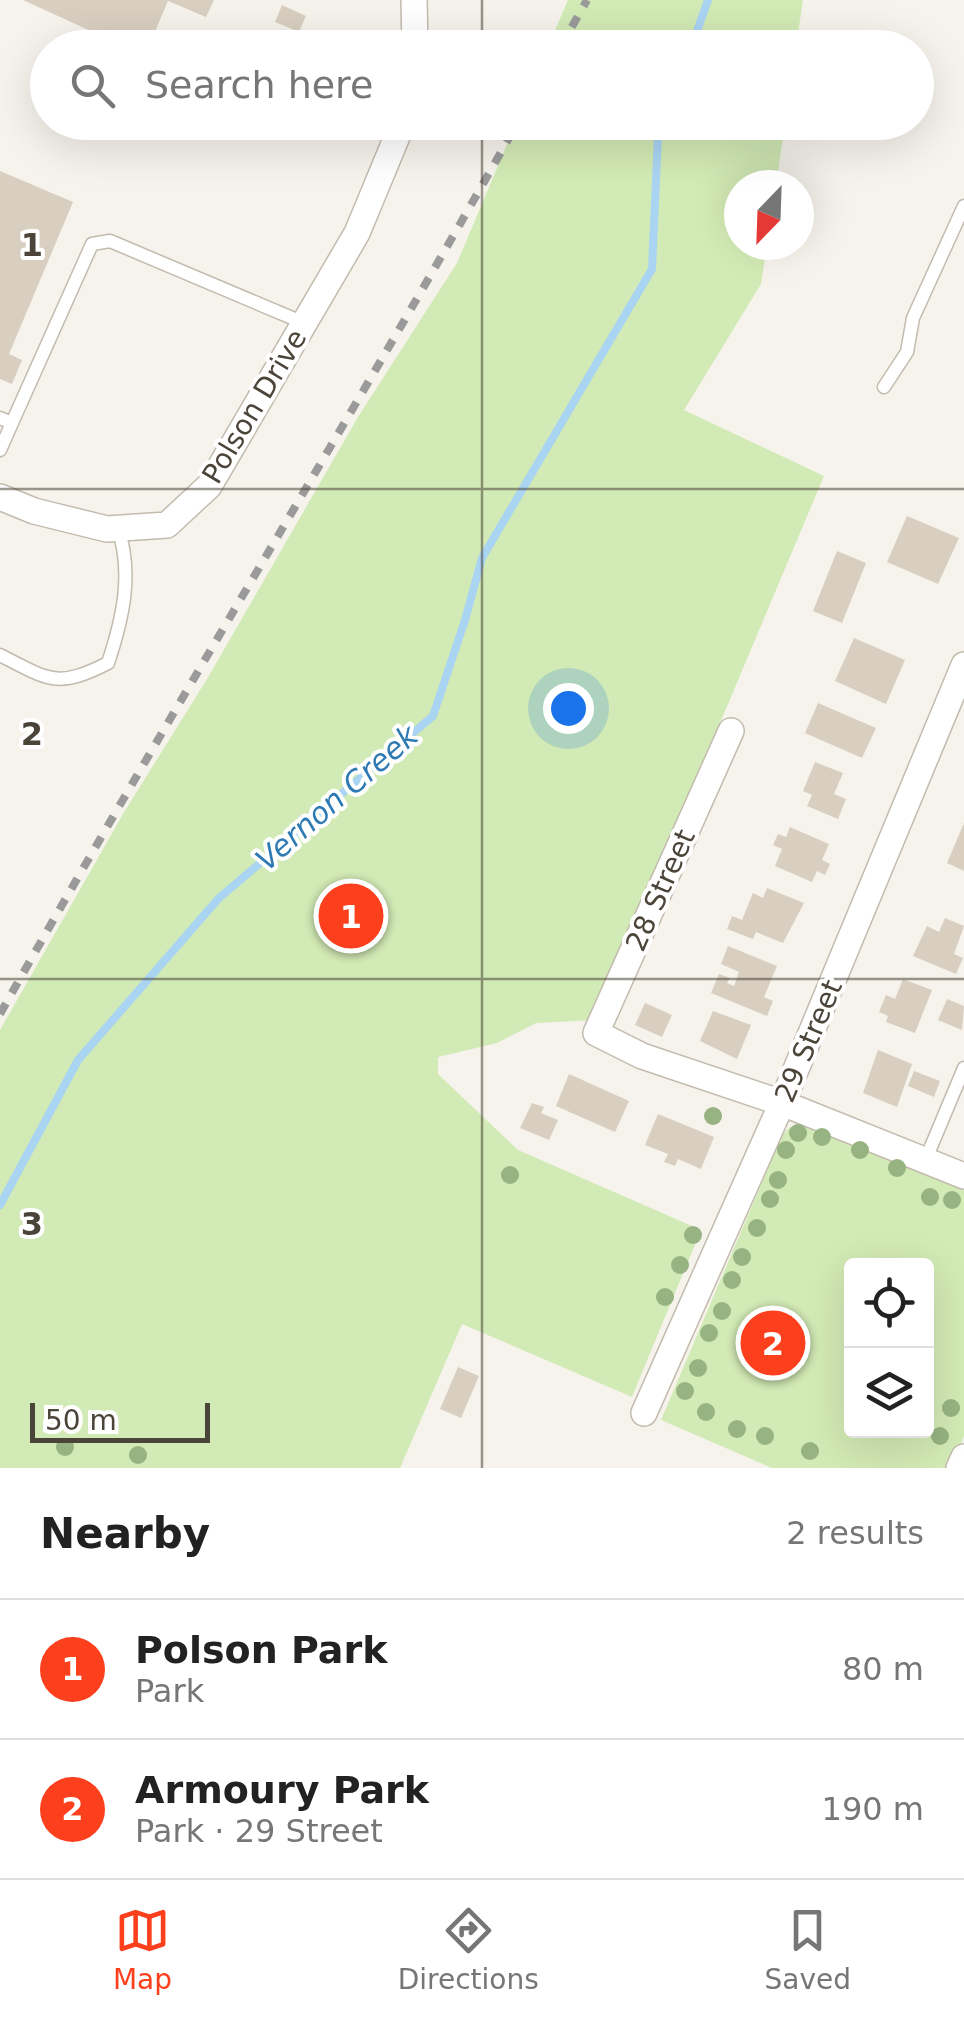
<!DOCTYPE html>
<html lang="en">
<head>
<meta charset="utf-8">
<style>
	:root { --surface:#fff; --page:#f2f2f2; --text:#222; --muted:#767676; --line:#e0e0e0; --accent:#fc3f1d }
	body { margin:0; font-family:"DejaVu Sans",sans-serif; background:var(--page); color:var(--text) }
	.controls { position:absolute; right:30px; bottom:30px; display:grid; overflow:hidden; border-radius:10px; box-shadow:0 10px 40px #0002 }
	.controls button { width:90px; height:90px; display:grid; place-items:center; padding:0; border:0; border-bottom:2px solid var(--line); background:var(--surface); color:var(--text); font:50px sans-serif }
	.compass { position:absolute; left:724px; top:170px; width:90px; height:90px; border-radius:50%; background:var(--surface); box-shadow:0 10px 40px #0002; rotate:203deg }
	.scale { position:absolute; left:30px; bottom:25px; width:180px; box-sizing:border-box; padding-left:10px; border:5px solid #4b4439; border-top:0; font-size:28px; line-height:35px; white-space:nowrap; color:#4b4439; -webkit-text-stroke:8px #fff; paint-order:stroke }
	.you { position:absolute; left:568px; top:708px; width:35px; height:35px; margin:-25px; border:8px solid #fff; border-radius:50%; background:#1a73e8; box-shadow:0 0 0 15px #1a73e833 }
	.badge { display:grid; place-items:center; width:65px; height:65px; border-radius:50%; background:var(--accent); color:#fff; font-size:32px; font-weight:700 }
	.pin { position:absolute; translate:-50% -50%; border:5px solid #fff; box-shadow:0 2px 10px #0006 }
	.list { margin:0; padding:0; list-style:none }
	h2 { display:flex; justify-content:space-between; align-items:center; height:130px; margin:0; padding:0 40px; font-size:42px }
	h2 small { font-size:32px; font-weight:400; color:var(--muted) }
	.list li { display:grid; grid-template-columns:65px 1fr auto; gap:30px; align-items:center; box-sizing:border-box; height:140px; padding:0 40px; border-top:2px solid var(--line) }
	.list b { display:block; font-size:38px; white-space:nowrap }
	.list p { margin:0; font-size:32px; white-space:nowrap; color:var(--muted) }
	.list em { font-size:32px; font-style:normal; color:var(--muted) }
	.icon { flex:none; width:55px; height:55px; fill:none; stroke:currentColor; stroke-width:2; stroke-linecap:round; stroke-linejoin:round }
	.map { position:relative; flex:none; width:964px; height:1468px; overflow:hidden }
	.search { position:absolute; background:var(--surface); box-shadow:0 10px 40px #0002; left:30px; right:30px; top:30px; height:110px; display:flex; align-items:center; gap:25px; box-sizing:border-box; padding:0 35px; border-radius:55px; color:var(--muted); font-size:38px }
	.sheet { height:410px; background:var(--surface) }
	nav { display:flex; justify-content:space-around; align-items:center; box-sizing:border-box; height:140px; border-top:2px solid var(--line); background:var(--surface); font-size:28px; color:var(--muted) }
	nav a { display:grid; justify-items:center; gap:5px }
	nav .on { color:var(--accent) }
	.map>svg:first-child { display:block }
</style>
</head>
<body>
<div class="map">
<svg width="964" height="1468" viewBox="0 0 964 1468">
	<rect width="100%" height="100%" fill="#f6f3ec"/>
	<!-- green -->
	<path fill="#d2eab5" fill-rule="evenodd" d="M568 0H803L796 47H548Z
		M516 123H785L776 185H739V245H767L761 284 684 410 824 476 595 1020 536 1023 497 1043 438 1057V1074L518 1150 701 1230 632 1397 462 1324 400 1468H0V1030L123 814 207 679 358 417 457 263Z
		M790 1127H805L964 1190V1436L951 1468H772L661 1420 782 1135ZM852 1266H926V1430H852Z"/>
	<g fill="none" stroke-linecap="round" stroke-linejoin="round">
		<!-- stream -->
		<path stroke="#a9d4f2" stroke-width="8" d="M691 48 708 0
			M0 1205 78 1060 219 898 433 716 465 620 482 558 652 269 658 136 663 122"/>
	</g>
	<!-- building -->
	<path fill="#d8cfc1" d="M23 0H214L206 17 168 1 148 48H102L106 38Z
		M282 5 306 16 299 32 275 22Z
		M0 171 73 202 9 354 22 360 12 384 0 379Z
		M907 516 959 538 938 584 887 562Z
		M837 551 866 563 842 623 813 611Z
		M854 638 905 660 886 704 835 681Z
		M818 703 876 728 862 758 805 733Z
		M815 762 843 773 834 794 846 799 838 819 807 806 812 795 803 791Z
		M964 823V871L947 863Z
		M790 827 829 844 822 860 830 864 825 875 817 871 812 882 775 866 782 849 773 845 778 834 786 837Z
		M767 888 804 903 783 943 756 932 753 939 727 929 732 916 742 920 753 893 763 898Z
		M945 918 964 926 954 954 963 958 956 974 913 956 927 926 939 932Z
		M728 946 777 966 764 997 773 1001 767 1016 711 993 719 974 730 978 727 983 734 986 739 972 721 964Z
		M903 979 932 990 915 1033 886 1022 888 1016 879 1012 886 995 895 999Z
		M947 999 964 1006 962 1030 938 1020Z
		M645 1003 672 1015 662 1037 635 1025Z
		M713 1011 751 1025 737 1059 700 1041Z
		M878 1050 912 1064 897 1107 863 1093Z
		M914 1071 940 1081 934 1097 908 1086Z
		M569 1074 629 1101 615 1132 556 1106Z
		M532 1103 544 1107 541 1113 558 1120 549 1140 520 1128Z
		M658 1114 714 1137 701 1169 678 1159 675 1166 664 1162 668 1154 645 1145Z
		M458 1367 479 1376 461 1418 440 1409Z"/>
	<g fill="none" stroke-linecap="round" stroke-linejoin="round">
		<!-- service casing -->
		<g stroke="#c2bbae" stroke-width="15">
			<path id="service" d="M884 387 907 352 913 318 964 206
				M0 418 12 423 92 244 110 241 304 323
				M0 450 12 423
				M0 655C49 680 57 689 108 663 123 618 133 574 118 528
				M925 1161 964 1068"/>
		</g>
		<!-- minor casing -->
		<g stroke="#c2bbae" stroke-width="28">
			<path id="minor" d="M414 0 415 48
				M0 497 34 511 107 529 167 525 209 486 357 233 403 122
				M731 731 596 1033 642 1056 782 1103 964 1176
				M644 1413 782 1103 964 665
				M959 1468 964 1457"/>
		</g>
		<!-- service -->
		<use href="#service" stroke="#fff" stroke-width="12"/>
		<!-- minor -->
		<use href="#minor" stroke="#fff" stroke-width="25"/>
		<!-- rail -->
		<path stroke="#9a9a9a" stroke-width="8" stroke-dasharray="12 12" stroke-linecap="butt" d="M560 48 587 0
			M0 1014C169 714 349 422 518 122"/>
	</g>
	<!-- trees -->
	<g fill="#97b381">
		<circle cx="713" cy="1116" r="9"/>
		<circle cx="798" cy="1133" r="9"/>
		<circle cx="822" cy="1137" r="9"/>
		<circle cx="786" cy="1150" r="9"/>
		<circle cx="860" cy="1150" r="9"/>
		<circle cx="897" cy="1168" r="9"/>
		<circle cx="510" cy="1175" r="9"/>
		<circle cx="778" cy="1180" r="9"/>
		<circle cx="930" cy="1197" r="9"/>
		<circle cx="770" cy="1199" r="9"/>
		<circle cx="952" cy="1200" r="9"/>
		<circle cx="757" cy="1228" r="9"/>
		<circle cx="693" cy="1235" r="9"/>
		<circle cx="742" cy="1257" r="9"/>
		<circle cx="680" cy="1265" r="9"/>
		<circle cx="732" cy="1280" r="9"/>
		<circle cx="665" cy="1297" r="9"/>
		<circle cx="722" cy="1311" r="9"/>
		<circle cx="709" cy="1333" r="9"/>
		<circle cx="698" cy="1368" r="9"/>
		<circle cx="685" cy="1391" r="9"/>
		<circle cx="951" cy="1408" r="9"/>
		<circle cx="706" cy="1412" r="9"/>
		<circle cx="737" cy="1429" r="9"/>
		<circle cx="765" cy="1436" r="9"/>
		<circle cx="940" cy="1436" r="9"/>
		<circle cx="65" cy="1447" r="9"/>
		<circle cx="810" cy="1451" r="9"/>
		<circle cx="138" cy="1455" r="9"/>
	</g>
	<!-- grid -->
	<path fill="none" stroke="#4b4439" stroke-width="2.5" stroke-opacity="0.55" d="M482 0V48M482 122V1468M0 489H964M0 979H964"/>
	<g text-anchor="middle" stroke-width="8" stroke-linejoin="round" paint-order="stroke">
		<!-- street labels -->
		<g font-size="28" fill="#4b4439" stroke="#fff">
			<text transform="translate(254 406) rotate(-59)" y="10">Polson Drive</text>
			<text transform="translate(660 890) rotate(-66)" y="10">28 Street</text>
			<text transform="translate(808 1041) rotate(-67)" y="10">29 Street</text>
		</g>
		<!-- water labels -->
		<g font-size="30" font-style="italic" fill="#2e7ab2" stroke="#fff">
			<text transform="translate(337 798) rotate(-41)" y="10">Vernon Creek</text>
		</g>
	</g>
	<g font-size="32" text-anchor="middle" font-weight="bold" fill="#4b4439" stroke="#fff" stroke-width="8" stroke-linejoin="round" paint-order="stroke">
		<text x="32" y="256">1</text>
		<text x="32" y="745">2</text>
		<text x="32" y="1235">3</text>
	</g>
</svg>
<div class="controls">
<button><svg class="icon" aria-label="locate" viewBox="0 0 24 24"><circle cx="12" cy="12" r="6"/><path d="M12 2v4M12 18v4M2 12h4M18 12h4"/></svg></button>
<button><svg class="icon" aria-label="layers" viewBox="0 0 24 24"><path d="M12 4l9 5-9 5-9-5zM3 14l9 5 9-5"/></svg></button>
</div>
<svg class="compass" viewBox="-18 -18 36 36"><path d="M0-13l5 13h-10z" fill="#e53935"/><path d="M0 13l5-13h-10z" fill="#767676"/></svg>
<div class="scale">50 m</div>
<div class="you"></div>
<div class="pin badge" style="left:351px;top:916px">1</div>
<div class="pin badge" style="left:773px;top:1343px">2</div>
<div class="search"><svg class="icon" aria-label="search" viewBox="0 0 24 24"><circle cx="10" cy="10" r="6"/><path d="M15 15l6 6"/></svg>Search here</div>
</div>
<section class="sheet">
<h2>Nearby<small>2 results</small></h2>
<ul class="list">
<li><span class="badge">1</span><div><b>Polson Park</b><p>Park</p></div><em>80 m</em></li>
<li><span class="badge">2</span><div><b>Armoury Park</b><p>Park · 29 Street</p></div><em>190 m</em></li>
</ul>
</section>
<nav>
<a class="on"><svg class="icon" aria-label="map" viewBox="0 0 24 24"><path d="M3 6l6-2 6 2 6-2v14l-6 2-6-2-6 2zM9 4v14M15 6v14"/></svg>Map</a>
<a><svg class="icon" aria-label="directions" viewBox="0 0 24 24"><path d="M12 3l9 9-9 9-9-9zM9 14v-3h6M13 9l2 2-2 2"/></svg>Directions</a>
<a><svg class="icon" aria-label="saved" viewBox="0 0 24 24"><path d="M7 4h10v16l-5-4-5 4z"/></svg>Saved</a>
</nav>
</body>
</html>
